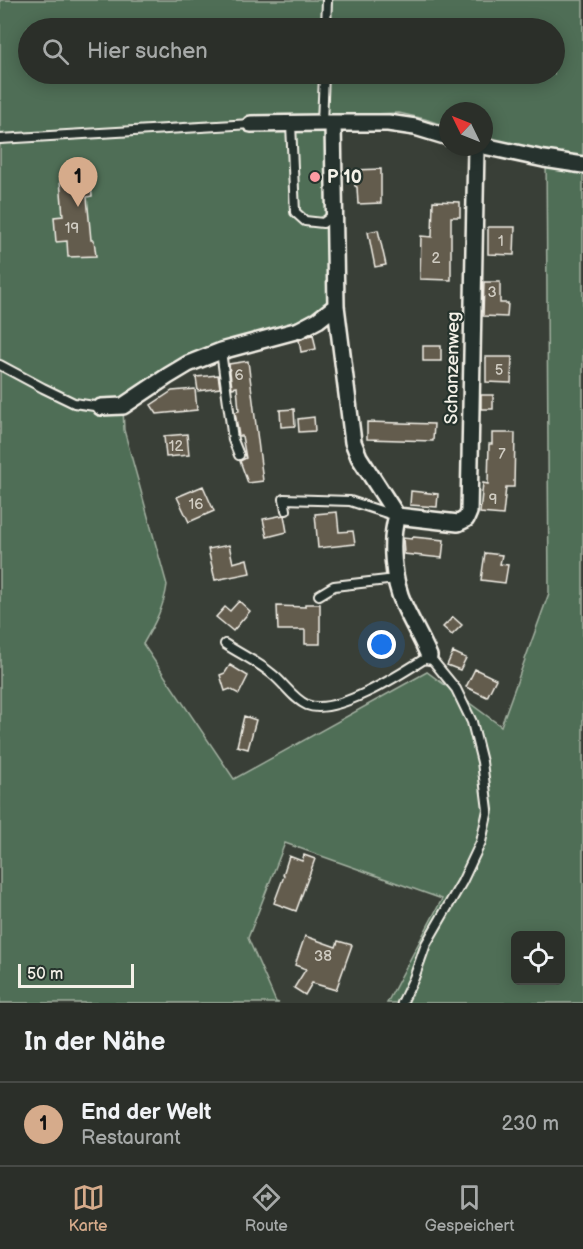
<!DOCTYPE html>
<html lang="de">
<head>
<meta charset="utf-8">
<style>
	:root { --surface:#2b2f29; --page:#333731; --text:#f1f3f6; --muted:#a6a9a8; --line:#474a46; --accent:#d6ab8b }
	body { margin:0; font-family:"Balsamiq Sans",sans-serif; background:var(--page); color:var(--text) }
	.controls { position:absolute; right:18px; bottom:18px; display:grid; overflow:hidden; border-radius:9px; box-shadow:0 3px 15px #0003 }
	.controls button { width:54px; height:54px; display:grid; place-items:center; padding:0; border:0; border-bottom:2px solid var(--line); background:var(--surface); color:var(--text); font:30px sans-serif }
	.compass { position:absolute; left:439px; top:102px; width:54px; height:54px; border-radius:50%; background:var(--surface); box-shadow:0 3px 15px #0003; rotate:313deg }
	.scale { position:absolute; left:18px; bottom:15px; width:116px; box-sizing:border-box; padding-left:6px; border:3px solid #f4f1e8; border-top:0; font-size:16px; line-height:21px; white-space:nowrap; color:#f4f1e8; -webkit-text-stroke:4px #26332d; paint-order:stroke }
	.you { position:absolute; left:382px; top:645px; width:21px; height:21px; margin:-15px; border:4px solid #fff; border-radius:50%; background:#1a73e8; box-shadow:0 0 0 9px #1a73e833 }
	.badge { display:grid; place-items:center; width:39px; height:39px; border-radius:50%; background:var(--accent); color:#111; font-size:20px; font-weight:700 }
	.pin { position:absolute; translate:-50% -50px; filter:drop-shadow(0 2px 3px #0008) }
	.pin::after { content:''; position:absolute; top:32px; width:21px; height:18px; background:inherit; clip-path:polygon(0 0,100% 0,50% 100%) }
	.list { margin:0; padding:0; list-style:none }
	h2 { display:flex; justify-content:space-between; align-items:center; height:78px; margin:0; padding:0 24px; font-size:26px }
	h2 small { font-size:20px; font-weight:400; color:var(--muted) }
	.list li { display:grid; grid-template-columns:39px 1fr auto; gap:18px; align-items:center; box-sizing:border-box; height:84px; padding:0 24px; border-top:2px solid var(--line) }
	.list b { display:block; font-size:22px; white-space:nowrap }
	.list p { margin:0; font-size:20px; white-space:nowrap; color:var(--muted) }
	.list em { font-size:20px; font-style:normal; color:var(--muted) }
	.icon { flex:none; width:33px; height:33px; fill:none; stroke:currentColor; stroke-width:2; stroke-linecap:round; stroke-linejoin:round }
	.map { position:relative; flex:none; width:583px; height:1003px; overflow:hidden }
	.search { position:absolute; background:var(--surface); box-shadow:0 3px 15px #0003; left:18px; right:18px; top:18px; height:66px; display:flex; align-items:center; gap:15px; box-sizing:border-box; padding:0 21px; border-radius:33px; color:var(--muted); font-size:22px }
	.sheet { height:162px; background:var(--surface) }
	nav { display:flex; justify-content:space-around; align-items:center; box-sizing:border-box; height:84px; border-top:2px solid var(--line); background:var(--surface); font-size:16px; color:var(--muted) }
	nav a { display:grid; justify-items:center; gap:3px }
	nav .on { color:var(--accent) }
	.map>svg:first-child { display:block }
</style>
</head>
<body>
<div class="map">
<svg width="583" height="1003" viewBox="0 0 583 1003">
	<rect width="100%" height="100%" fill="#393f37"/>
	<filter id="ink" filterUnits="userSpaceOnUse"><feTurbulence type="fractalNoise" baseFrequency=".0167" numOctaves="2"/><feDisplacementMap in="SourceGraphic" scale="12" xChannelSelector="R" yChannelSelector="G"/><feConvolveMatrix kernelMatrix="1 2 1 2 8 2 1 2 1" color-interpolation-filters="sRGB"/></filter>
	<g filter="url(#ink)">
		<!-- green -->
		<path fill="#506e57" stroke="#a2b0a0" stroke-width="1.5" fill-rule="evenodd" d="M0 0H583V1003H387L442 899 285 843 248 938 276 1002 279 1003H0ZM28 28H554V74H28ZM448 111H484V139L546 152 549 593 501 726 427 672 234 779 143 644C154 625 164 607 167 585L124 430 123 407 221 351 318 320 336 306 333 123 322 116 399 113 425 119 448 127ZM516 936H560V980H516Z"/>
		<!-- building -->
		<path fill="#645b4e" stroke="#f4f1e8" stroke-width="1.5" d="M381 169V203L358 204 357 187 355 186 354 170Z
			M90 178 92 196 87 197 91 240H94L96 256 68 257 67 241 56 242 54 217 63 216 60 180Z
			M433 201 460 202V217H451V280L420 279 421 236 432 237Z
			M488 227H515L514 255 488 254Z
			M378 230 386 265 375 267 368 232Z
			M484 282H500V303H508L507 317 483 316Z
			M313 334 316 349 301 352 299 340Z
			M423 346H441V361H423Z
			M486 357H512L511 383 486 382Z
			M248 361 263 481 248 483 240 461 246 458 242 436H239L235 412 239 411 237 387 232 388 229 364Z
			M218 375 220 388 198 391 196 377Z
			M195 389 197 410 157 414 151 405 172 391Z
			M481 395H493V409H481Z
			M294 409 295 426 281 427 280 410Z
			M314 417 315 431 299 432 298 419Z
			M367 422 434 424 433 441 367 439Z
			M492 433H515L514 487H506L503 515 480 513 483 483 488 484 489 444H492Z
			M187 434 189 455 166 457 164 436Z
			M203 486 214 511 189 522 177 497Z
			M411 491 438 494 437 507 410 505Z
			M337 512 339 532 353 531 355 544 318 548 315 514Z
			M284 515 287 532 267 537 263 519Z
			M413 537 444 540 442 558 404 554 403 538 412 539Z
			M229 545 233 563 247 559 250 573 215 580 208 549Z
			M485 553 502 555 500 564 508 565 505 583 481 580Z
			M239 601 250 611 233 631 216 617 225 607 230 611Z
			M305 604H320V644H305V630H278L277 606 305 607Z
			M453 617 462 625 452 635 443 627Z
			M453 652 466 658 460 670 447 665Z
			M230 665 248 676 239 694 230 689 225 691 220 675 225 673Z
			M475 669 496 679 487 697 466 687Z
			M244 716 256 720 248 749 237 746Z
			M304 855 315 859 296 911 274 903 284 876 283 875 289 856 302 861Z
			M305 936 336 947 338 941 352 945 336 990 312 983 305 995 294 988 306 969 295 965Z"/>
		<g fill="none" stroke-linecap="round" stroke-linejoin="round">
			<!-- service casing -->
			<g stroke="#f4f1e8" stroke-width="12">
				<path id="service" d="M326 28 327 0
					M322 123 324 74
					M291 124 295 212 305 221 323 223 334 214
					M0 139 251 124
					M221 351 233 440 239 455
					M0 365 43 388 74 403 101 407
					M286 510 284 499 350 501 396 516
					M319 595 334 586 396 579
					M225 644C240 654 258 662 272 674 284 683 293 699 307 705 336 717 404 672 429 656L456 689 472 722 482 762 488 810 481 842 462 882 426 944 414 978 402 1003"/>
			</g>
			<!-- minor casing -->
			<g stroke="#f4f1e8" stroke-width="20">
				<path id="minor" d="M333 123 336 306 353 442 359 457 397 516C389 541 393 581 404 605 412 623 422 639 429 656
					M251 124 322 123H388L415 127 448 137
					M484 146 544 159 583 165
					M101 407 123 406 168 376 188 364 221 351 299 330 318 320 336 306
					M397 516 458 523 466 519 469 512 476 147"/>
			</g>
			<!-- service -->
			<use href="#service" stroke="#26332d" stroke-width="8"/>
			<!-- minor -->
			<use href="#minor" stroke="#26332d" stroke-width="15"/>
		</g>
	</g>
	<!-- markers -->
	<circle fill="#ff9aa2" stroke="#26332d" stroke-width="2" cx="315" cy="177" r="6"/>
	<g text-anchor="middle" stroke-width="4.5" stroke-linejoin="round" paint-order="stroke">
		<!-- number labels -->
		<g font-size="15" fill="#d0ccc2">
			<text x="72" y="233">19</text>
			<text x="501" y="246">1</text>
			<text x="436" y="263">2</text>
			<text x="492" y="297">3</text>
			<text x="499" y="375">5</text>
			<text x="239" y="380">6</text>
			<text x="176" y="451">12</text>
			<text x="502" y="459">7</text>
			<text x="493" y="504">9</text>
			<text x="196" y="509">16</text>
			<text x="323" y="961">38</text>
		</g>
		<!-- poi labels -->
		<g font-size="18" font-weight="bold" fill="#f4f1e8" stroke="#26332d" text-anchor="start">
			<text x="327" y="183">P 10</text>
		</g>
		<!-- street labels -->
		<g font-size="18" fill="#f4f1e8" stroke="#26332d">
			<text transform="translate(452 368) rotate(-89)" y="6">Schanzenweg</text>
		</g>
	</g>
</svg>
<div class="controls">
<button><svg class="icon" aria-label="locate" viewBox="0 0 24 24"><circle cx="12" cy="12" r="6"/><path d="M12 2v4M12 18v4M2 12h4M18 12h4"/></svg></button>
</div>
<svg class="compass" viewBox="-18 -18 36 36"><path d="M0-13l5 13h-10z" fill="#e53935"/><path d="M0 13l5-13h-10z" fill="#a6a9a8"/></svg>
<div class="scale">50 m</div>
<div class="you"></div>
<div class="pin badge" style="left:78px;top:207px">1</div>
<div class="search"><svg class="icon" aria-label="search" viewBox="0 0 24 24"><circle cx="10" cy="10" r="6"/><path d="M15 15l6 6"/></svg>Hier suchen</div>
</div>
<section class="sheet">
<h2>In der Nähe<small></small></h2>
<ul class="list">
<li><span class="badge">1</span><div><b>End der Welt</b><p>Restaurant</p></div><em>230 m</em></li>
</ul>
</section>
<nav>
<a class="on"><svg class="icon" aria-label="map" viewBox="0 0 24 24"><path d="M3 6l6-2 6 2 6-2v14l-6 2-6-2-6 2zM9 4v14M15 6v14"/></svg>Karte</a>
<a><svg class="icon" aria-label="directions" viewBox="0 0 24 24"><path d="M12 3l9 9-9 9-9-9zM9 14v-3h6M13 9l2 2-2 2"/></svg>Route</a>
<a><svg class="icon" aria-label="saved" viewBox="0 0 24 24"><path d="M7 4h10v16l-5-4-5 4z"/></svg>Gespeichert</a>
</nav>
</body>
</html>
